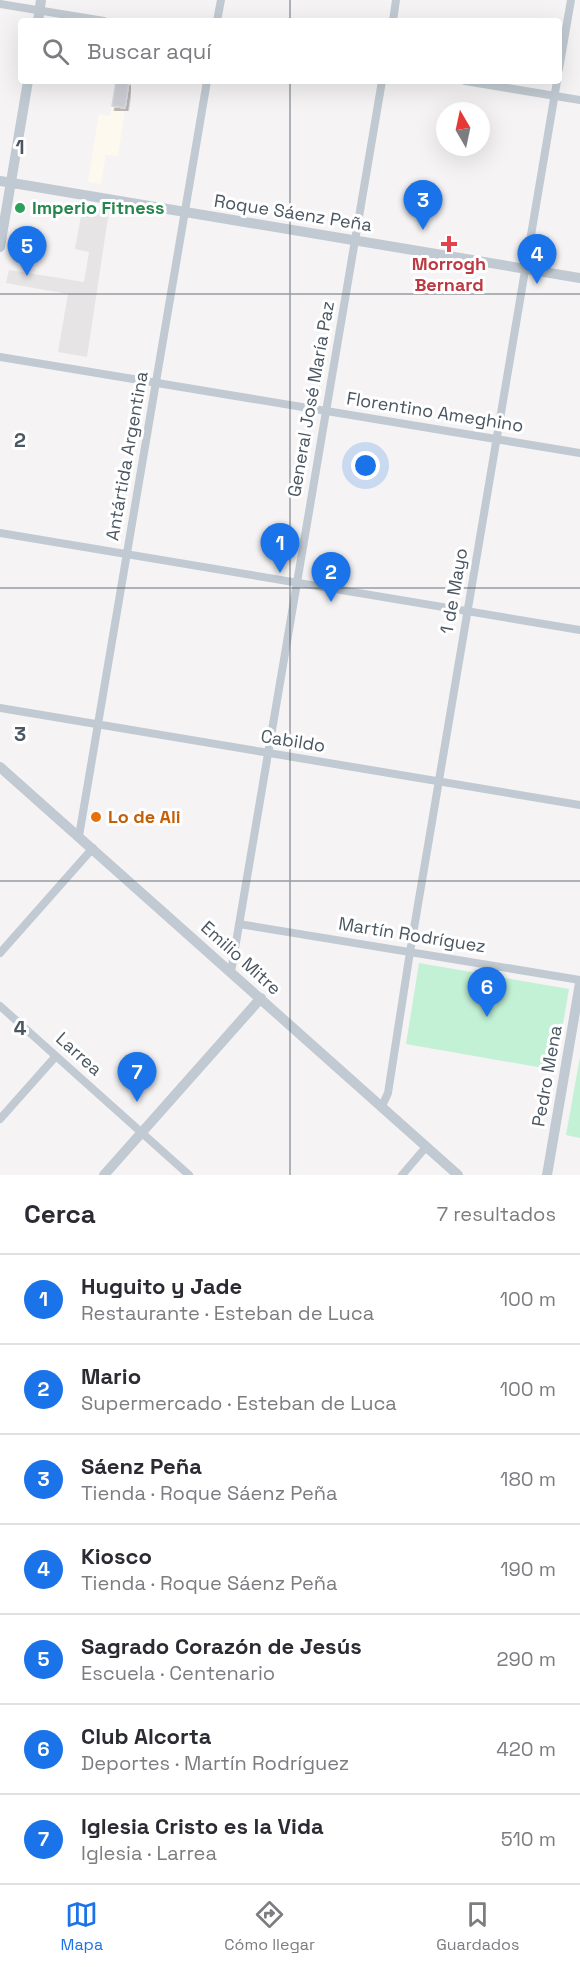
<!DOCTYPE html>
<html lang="es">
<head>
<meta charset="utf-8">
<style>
	:root { --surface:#fff; --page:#f2f2f3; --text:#2b2b33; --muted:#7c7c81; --line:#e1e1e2; --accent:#1a73e8 }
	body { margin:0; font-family:"Space Grotesk",sans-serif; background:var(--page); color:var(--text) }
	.compass { position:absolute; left:436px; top:102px; width:54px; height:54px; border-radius:50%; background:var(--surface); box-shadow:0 6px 24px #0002; rotate:351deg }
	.you { position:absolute; left:366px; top:466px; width:21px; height:21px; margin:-15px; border:4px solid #fff; border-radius:50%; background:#1a73e8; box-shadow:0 0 0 9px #1a73e833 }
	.badge { display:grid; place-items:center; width:39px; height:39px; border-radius:50%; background:var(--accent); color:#fff; font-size:20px; font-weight:700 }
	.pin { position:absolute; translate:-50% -50px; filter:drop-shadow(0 2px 3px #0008) }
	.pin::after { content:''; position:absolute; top:32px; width:21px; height:18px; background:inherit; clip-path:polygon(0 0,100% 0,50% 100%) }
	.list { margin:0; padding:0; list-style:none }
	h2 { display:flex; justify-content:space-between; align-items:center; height:78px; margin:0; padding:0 24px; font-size:26px }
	h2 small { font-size:20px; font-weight:400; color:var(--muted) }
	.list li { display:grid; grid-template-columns:39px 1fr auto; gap:18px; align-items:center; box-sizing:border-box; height:90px; padding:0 24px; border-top:2px solid var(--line) }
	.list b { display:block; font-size:22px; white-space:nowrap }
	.list p { margin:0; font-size:20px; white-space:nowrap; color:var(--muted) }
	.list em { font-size:20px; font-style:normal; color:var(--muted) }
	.icon { flex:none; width:33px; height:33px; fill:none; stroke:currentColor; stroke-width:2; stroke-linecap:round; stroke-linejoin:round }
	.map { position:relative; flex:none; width:580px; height:1175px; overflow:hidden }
	.search { position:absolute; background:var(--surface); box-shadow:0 6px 24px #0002; left:18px; right:18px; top:18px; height:66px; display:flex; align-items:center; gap:15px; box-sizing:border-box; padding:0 21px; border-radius:6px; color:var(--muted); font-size:22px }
	.sheet { height:708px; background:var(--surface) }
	nav { display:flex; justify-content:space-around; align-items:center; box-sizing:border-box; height:84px; border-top:2px solid var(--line); background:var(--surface); font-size:16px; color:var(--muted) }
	nav a { display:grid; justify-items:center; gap:3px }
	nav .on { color:var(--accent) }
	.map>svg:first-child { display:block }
</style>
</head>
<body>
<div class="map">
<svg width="580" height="1175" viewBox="0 0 580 1175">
	<defs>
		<filter id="shadow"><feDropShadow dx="2.5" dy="4.5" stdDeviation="0" flood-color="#0004"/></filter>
	</defs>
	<rect width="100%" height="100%" fill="#f5f3f3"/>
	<!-- commercial -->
	<path fill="#fdf9ef" d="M116 81H129L118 156 106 155 101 184 88 182 99 114 110 116Z"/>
	<!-- education -->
	<path fill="#e6e4e5" d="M83 205 109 211 87 357 58 352 68 294 6 283 9 270 84 282 89 252 75 249Z"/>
	<!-- green -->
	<path fill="#c3f1d5" d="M419 963 569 989 555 1070 406 1044Z
		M580 1057V1138L566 1135Z"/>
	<!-- building -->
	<path fill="#cdcfd5" stroke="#d7d9de" stroke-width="1.5" filter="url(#shadow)" d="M116 81H129L125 108 112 106Z"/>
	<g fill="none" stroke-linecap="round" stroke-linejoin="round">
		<!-- minor -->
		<path stroke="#c1cad2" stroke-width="8" d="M0 4 104 21
			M217 21 221 0
			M393 21 396 0
			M559 69 571 0
			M465 81 580 100
			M0 357 580 453
			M0 533 580 630
			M0 708 580 805
			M79 836 207 81
			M239 924 580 980
			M0 953 93 848
			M231 972 382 81
			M0 1006 189 1175
			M382 1106 388 1093 410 952 557 81
			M0 1119 56 1056
			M402 1175 426 1147"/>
		<!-- tertiary -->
		<path stroke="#c1cad2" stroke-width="10" d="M38 21 41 0
			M0 181 580 278
			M0 247 28 81
			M0 767 458 1175
			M104 1175 261 998
			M547 1175 580 983"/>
	</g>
	<!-- grid -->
	<path fill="none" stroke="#4a5661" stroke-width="1.5" stroke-opacity="0.55" d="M290 0V21M290 81V1175M0 294H580M0 588H580M0 881H580"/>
	<!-- markers -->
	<circle fill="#2e9e5b" stroke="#fff" stroke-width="2" cx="20" cy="208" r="6"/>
	<path fill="#e0444e" stroke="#fff" stroke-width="2" d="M446 235h6v6h6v6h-6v6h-6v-6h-6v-6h6z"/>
	<circle fill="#e8710a" stroke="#fff" stroke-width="2" cx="96" cy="817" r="6"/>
	<g text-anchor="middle" stroke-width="6" stroke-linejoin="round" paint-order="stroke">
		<!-- leisure labels -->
		<g font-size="18" font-weight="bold" fill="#27864d" stroke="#fff" text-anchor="start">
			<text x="32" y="214">Imperio Fitness</text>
		</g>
		<!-- street labels -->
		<g font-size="18" fill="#4a5661" stroke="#fff">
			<text transform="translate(293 213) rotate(9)" y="6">Roque Sáenz Peña</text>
			<text transform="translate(311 399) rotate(-80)" y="6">General José María Paz</text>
			<text transform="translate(435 412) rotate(9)" y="6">Florentino Ameghino</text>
			<text transform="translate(127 456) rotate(-80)" y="6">Antártida Argentina</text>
			<text transform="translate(454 591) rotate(-80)" y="6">1 de Mayo</text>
			<text transform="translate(293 741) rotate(9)" y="6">Cabildo</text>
			<text transform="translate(412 935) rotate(9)" y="6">Martín Rodríguez</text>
			<text transform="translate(241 958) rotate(42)" y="6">Emilio Mitre</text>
			<text transform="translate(79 1054) rotate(42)" y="6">Larrea</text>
			<text transform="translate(547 1076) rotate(-80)" y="6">Pedro Mena</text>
		</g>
		<!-- health labels -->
		<g font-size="18" font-weight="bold" fill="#be3a42" stroke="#fff">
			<text x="449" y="270">Morrogh<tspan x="449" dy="21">Bernard</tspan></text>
		</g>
		<!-- food labels -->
		<g font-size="18" font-weight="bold" fill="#c56008" stroke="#fff" text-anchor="start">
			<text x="108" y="823">Lo de Ali</text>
		</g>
	</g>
	<g font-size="20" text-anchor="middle" font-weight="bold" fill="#4a5661" stroke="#fff" stroke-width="6" stroke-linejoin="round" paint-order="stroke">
		<text x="20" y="154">1</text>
		<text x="20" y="447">2</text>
		<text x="20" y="741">3</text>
		<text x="20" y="1035">4</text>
	</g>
</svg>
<svg class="compass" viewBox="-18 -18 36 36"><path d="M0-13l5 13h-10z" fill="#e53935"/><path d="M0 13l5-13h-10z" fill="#7c7c81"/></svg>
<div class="you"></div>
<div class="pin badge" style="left:280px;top:573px">1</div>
<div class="pin badge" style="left:331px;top:602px">2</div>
<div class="pin badge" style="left:423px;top:230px">3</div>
<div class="pin badge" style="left:537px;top:284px">4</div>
<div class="pin badge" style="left:27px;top:276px">5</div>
<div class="pin badge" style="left:487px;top:1017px">6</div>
<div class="pin badge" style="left:137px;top:1102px">7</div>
<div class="search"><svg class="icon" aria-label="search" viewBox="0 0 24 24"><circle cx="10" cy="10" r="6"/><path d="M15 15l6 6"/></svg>Buscar aquí</div>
</div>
<section class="sheet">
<h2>Cerca<small>7 resultados</small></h2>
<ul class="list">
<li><span class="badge">1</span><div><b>Huguito y Jade</b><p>Restaurante · Esteban de Luca</p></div><em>100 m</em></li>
<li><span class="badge">2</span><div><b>Mario</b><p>Supermercado · Esteban de Luca</p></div><em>100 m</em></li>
<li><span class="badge">3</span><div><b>Sáenz Peña</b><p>Tienda · Roque Sáenz Peña</p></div><em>180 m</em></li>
<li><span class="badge">4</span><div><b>Kiosco</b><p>Tienda · Roque Sáenz Peña</p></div><em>190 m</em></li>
<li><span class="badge">5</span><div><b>Sagrado Corazón de Jesús</b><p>Escuela · Centenario</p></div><em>290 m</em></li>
<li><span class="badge">6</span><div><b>Club Alcorta</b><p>Deportes · Martín Rodríguez</p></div><em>420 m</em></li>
<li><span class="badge">7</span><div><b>Iglesia Cristo es la Vida</b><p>Iglesia · Larrea</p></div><em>510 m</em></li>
</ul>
</section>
<nav>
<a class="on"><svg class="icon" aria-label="map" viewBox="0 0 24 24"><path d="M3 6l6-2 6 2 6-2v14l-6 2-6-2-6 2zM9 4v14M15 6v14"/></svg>Mapa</a>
<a><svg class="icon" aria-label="directions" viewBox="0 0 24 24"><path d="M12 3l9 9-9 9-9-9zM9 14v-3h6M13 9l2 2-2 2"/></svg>Cómo llegar</a>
<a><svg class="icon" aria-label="saved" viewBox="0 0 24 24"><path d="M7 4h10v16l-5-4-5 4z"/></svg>Guardados</a>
</nav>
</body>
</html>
